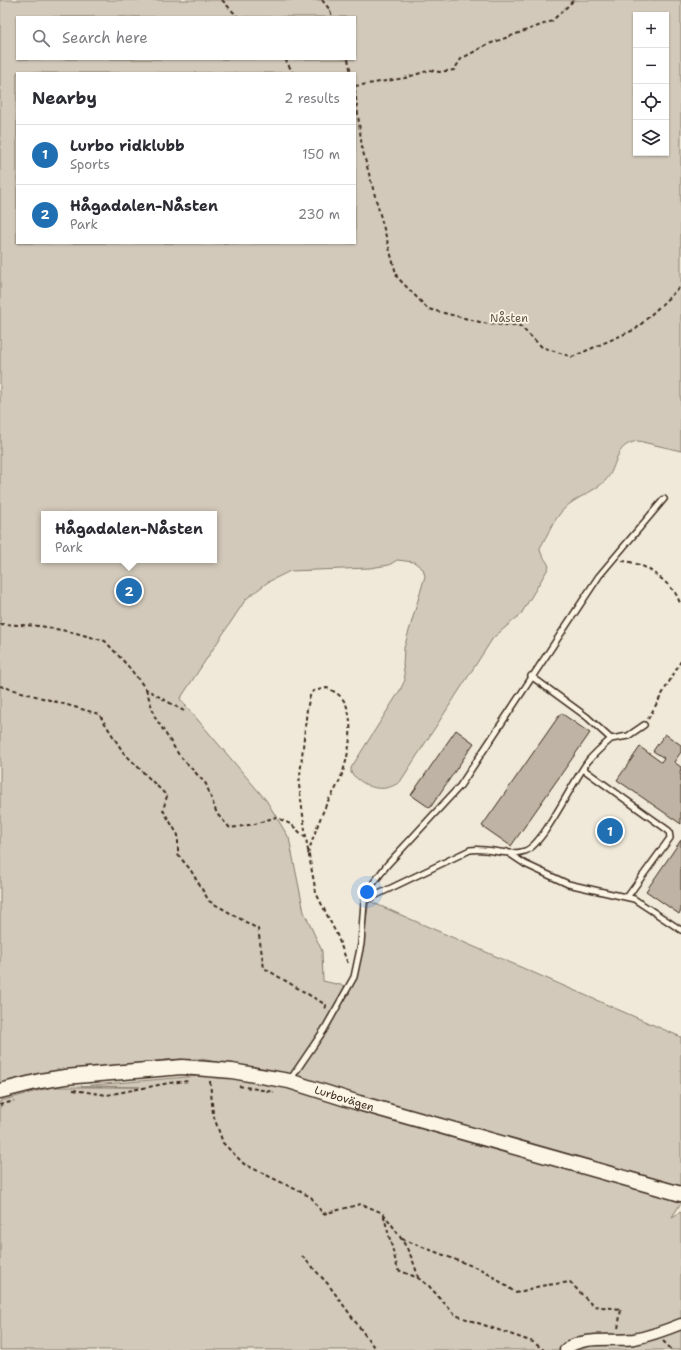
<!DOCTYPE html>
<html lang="en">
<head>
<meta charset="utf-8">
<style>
	:root { --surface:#fff; --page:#f7f7f7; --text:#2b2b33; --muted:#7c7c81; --line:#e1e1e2; --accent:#1f6fb2 }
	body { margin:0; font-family:"Shantell Sans",sans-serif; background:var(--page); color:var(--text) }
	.controls { position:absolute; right:12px; top:12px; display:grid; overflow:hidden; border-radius:0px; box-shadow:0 1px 3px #0004 }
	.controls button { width:36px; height:36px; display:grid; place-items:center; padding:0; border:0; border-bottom:1px solid var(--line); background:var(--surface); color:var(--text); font:20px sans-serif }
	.you { position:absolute; left:367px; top:892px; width:14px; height:14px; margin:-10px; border:3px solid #fff; border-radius:50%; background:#1a73e8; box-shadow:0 0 0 6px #1a73e833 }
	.badge { display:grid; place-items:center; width:26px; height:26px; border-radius:50%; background:var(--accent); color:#fff; font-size:13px; font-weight:700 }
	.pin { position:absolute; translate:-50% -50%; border:2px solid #fff; box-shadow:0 1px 4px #0006 }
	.popup { position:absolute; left:41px; top:511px; width:176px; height:52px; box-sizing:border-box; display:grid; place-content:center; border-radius:0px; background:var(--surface); filter:drop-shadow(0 1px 3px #0005); font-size:13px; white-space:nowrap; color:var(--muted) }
	.popup b { font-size:15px; color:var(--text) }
	.popup::after { content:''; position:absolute; left:50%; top:100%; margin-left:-8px; border:8px solid transparent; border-top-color:var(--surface) }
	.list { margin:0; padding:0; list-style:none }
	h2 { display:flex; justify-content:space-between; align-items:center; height:52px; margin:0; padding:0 16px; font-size:17px }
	h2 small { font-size:13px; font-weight:400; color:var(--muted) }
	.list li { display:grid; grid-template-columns:26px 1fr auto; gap:12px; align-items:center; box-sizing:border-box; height:60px; padding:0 16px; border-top:1px solid var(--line) }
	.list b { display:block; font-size:15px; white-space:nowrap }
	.list p { margin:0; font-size:13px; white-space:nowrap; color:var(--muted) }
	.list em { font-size:13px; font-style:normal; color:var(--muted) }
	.icon { flex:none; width:22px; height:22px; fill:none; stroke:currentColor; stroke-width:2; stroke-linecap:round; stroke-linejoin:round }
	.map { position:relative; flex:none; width:681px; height:1350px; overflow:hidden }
	.search { position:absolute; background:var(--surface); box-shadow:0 1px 3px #0004; left:16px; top:16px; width:340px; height:44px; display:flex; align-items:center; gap:10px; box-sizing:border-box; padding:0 14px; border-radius:0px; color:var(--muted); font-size:15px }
	.panel { position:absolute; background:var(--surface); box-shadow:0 1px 3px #0004; left:16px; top:72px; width:340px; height:172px; border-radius:0px }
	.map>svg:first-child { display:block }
</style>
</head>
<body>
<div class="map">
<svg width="681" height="1350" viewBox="0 0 681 1350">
	<rect width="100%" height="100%" fill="#f0e9d9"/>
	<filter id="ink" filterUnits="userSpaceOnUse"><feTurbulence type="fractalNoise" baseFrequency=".025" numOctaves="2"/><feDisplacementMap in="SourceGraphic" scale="8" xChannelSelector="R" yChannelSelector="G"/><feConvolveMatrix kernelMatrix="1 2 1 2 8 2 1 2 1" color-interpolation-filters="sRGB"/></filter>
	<g filter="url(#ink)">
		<!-- green -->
		<path fill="#d2c9ba" stroke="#867a6c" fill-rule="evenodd" d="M0 0H681V451L638 441C612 445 619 467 605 481 594 492 574 498 564 509 554 519 547 536 540 548 540 556 547 559 549 567L521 614 493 638 400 782C382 794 366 788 351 773V768L399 692 405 680 403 664 404 648 425 576 423 569 414 562 397 560 389 565 370 568 290 571 268 582 246 599 180 699 266 800 289 838 304 912 322 951 323 981 349 987 362 946 369 901 681 1037V1203L672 1217 681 1212V1350H0V1101L52 1087H140L81 1086 198 1076 307 1081 201 1059 166 1060 41 1074 0 1088ZM636 15H666V153H636ZM17 17H355V59H17ZM17 73H355V243H17ZM44 514H214V560H44Z"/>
		<!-- building -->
		<path fill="#beb3a4" stroke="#3b2a1e" d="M561 713 590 733 511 846 482 826Z
			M456 730 474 743 430 808 411 795Z
			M665 734 681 745V752L674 762 681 767 680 774 681 775V824L617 780 640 747 661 762 664 758 653 751Z
			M681 840V910L679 914 646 891Z"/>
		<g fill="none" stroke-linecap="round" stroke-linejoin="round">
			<!-- lane casing -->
			<g stroke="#3b2a1e" stroke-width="8">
				<path id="lane" d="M611 739 628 736 644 725
					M583 769 669 831 670 838 628 896
					M507 852 525 864 568 884 634 899 681 930
					M364 901 470 850C488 847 508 857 525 851 544 845 574 778 589 760 596 752 604 745 611 739L587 717 531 676
					M290 1080 324 1030 354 977 361 944 364 902 372 885 387 865 460 786 599 576 664 499"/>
			</g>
			<!-- street casing -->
			<g stroke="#3b2a1e" stroke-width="13">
				<path id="street" d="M565 1350C582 1335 613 1342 634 1339 650 1336 666 1330 681 1324"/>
			</g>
			<!-- secondary casing -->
			<g stroke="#3b2a1e" stroke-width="17">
				<g id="secondary">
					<path id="s1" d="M0 1091 40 1081 65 1077 182 1067 232 1071 289 1081 359 1103 681 1194"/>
				</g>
			</g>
			<!-- path -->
			<path stroke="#3b2a1e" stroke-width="2" stroke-dasharray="4 3" stroke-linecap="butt" d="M222 0 238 17
				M322 0 330 10 332 17
				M285 59 293 73
				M348 59 351 73
				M355 86 405 78 430 70 439 72 454 70 461 59 486 45 552 21 574 0
				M355 90 362 148 397 277 428 309 488 324 520 326 542 347 572 357 636 329 681 286
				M622 561C642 562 659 575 673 590 677 594 678 600 681 604
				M0 624 41 626 76 633 105 641 128 666 146 689 184 711
				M0 686 99 714 123 752 167 796 163 810 178 835V855L190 869 209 901 258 929 264 968 326 1005 325 1011
				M146 689 155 717 179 755 206 784 217 814 230 828 255 824 276 817 292 825 306 838
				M648 719 681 661
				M308 854C313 837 319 821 326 805 329 798 334 793 337 786 348 765 359 714 340 696 336 692 331 690 327 688L313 691 310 696 307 709 299 785 307 845 316 893 337 935 348 964
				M210 1081 213 1114 223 1143 244 1164 311 1197 323 1214 361 1204 383 1213
				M239 1086 274 1092
				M73 1090 107 1095 169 1083 189 1081
				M0 1105 14 1101
				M402 1239 485 1271 516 1293 540 1286 570 1282 593 1306 621 1309 618 1329
				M302 1256 328 1284 376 1350
				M418 1278C413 1253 398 1233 383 1213L398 1270 418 1278 429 1286 455 1315 533 1342 544 1350
				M663 1341 672 1350"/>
			<!-- lane -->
			<use href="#lane" stroke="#fcf5e5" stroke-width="5"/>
			<!-- street -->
			<use href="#street" stroke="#fcf5e5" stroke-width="10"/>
			<!-- secondary -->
			<use href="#secondary" stroke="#fcf5e5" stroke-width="14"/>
		</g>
	</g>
	<g text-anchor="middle" stroke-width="3.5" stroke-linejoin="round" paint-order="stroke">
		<!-- park labels -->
		<g font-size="11" fill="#615245" stroke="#fcf5e5">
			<text x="509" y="322">Nåsten</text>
		</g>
		<!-- street labels -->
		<g font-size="11" fill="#3b2a1e" stroke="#fcf5e5">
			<text dy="4" stroke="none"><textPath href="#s1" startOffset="350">Lurbovägen</textPath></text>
		</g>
	</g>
</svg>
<div class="controls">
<button>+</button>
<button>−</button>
<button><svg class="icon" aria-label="locate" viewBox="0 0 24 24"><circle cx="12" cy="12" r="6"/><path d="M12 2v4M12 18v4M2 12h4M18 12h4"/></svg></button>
<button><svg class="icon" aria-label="layers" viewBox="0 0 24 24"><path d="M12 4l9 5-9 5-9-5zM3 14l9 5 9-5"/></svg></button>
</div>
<div class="you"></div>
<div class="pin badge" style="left:610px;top:831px">1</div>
<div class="pin badge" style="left:129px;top:591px">2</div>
<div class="popup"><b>Hågadalen-Nåsten</b>Park</div>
<div class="search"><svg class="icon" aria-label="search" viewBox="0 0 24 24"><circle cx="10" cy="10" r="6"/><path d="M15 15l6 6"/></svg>Search here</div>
<section class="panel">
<h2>Nearby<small>2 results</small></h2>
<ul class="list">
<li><span class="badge">1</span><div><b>Lurbo ridklubb</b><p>Sports</p></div><em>150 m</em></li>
<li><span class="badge">2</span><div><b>Hågadalen-Nåsten</b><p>Park</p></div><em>230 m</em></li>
</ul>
</section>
</div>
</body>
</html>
